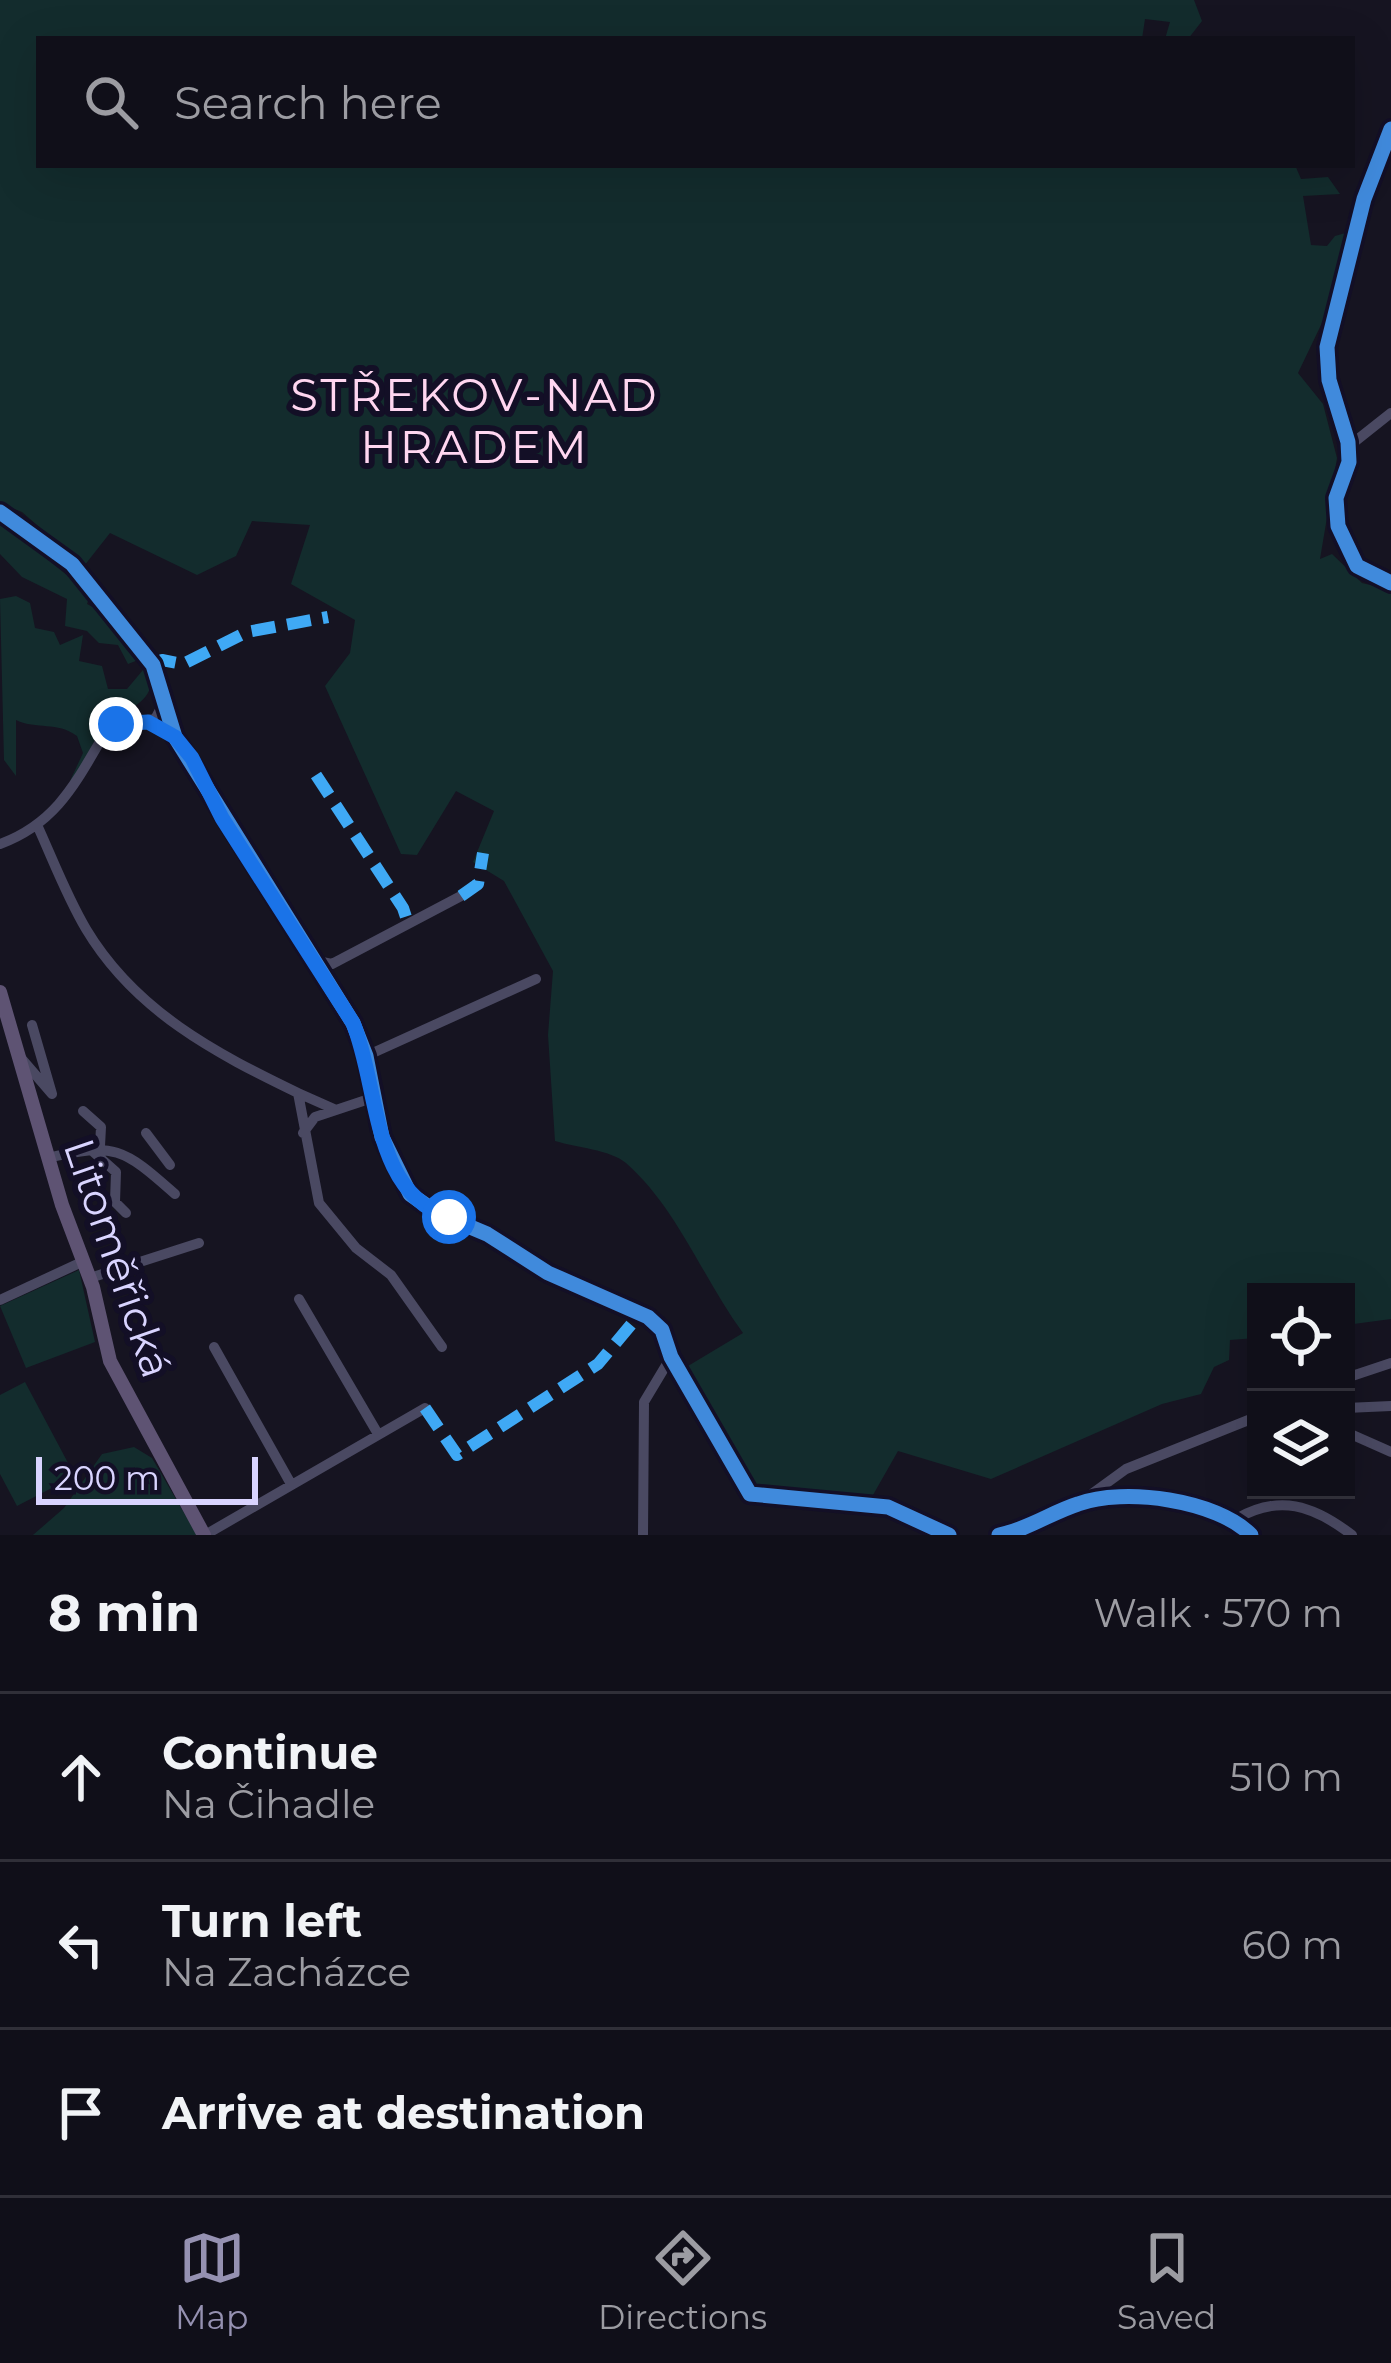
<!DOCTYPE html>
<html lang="en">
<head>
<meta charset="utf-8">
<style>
	:root { --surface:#100f19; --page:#1e1d26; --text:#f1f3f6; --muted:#9c9ca2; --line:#302f38; --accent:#9591b1 }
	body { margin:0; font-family:Montserrat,sans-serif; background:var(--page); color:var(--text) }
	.controls { position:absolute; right:36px; bottom:36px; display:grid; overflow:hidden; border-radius:0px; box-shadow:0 12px 48px #0002 }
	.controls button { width:108px; height:108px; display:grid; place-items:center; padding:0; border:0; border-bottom:3px solid var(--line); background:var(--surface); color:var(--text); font:60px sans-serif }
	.scale { position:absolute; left:36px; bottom:30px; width:222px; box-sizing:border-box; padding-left:12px; border:6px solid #d9d4ff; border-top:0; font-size:33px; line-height:42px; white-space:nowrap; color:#d9d4ff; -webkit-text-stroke:9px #130f26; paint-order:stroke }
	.stop { position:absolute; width:36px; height:36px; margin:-27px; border:9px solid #1a73e8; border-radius:50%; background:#fff }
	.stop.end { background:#1a73e8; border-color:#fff; box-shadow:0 3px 12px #0008 }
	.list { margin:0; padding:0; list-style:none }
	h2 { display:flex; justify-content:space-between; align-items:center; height:156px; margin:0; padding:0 48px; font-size:51px }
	h2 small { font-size:39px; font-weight:400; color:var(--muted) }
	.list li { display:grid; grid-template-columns:78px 1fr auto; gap:36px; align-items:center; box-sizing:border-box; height:168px; padding:0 48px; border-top:3px solid var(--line) }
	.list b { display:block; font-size:45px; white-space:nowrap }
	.list p { margin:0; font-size:39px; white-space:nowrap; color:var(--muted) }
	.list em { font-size:39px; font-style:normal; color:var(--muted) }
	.icon { flex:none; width:66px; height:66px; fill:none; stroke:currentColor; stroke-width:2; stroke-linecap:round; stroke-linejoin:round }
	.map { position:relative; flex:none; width:1391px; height:1535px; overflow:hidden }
	.search { position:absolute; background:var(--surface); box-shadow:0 12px 48px #0002; left:36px; right:36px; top:36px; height:132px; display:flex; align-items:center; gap:30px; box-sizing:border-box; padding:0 42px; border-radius:0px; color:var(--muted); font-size:45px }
	.sheet { height:660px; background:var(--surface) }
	nav { display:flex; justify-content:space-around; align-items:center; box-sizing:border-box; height:168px; border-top:3px solid var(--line); background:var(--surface); font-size:33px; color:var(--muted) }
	nav a { display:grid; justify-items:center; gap:6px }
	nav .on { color:var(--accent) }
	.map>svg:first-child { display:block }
</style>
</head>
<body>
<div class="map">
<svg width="1391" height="1535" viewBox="0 0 1391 1535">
	<rect width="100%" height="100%" fill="#161421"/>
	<!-- green -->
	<path fill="#132c2d" d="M0 0H1194L1202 21 1188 39H1165L1170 22 1145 19 1142 39H39V165H1295L1301 179 1328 177 1340 194 1303 196 1311 245 1327 246 1335 236 1349 232 1356 237 1337 304H1331L1298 373 1323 404 1337 458 1320 559 1332 554 1362 583 1391 590V1319L1346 1325V1292H1256V1338L1230 1340 1229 1360 1214 1367 1201 1394 1162 1404 991 1479 898 1451 869 1502 758 1493 740 1477 683 1369 743 1333C703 1279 678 1209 626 1163 611 1150 575 1147 555 1141L548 1035 553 971 504 881 473 862 494 811 456 791 417 855 401 854 325 686 350 653 355 620 291 584 310 525 252 521 236 556 197 575 110 533 84 566 22 512 0 503Z
		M0 521 79 585 83 580 91 592 87 604 104 613 143 658 128 664 118 645 99 643 87 631 65 626 67 599 22 577 0 554Z
		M16 596 30 603 35 628 54 632 60 645 83 635 79 661 102 666 108 689H127L148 664C161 697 133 710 105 719L76 778 70 781 83 753 77 736C57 721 37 730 16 720V776L4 760 0 599Z
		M79 1270 95 1342 26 1368 0 1306Z
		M25 1382 75 1476 17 1506 0 1474V1395Z
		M134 1447 152 1458 197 1535H33L64 1508 102 1454Z"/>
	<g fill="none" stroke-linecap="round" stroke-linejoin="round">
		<!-- minor -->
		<path stroke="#4a4962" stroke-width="10" d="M1391 129 1364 199 1327 347 1329 380 1348 442 1349 462 1336 498 1338 526 1357 566 1391 583
			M1348 447 1391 413
			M0 512 72 564 153 665 175 737 353 1023 366 1056 382 1137 410 1194 437 1213 487 1234 548 1273 648 1317 662 1330 671 1357 750 1494 888 1507 949 1535
			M38 827C53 860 67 897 86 929 135 1011 215 1053 298 1093L319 1203 356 1248 391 1275 442 1347
			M0 844C57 823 76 782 105 733L116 724 155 719 162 706
			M317 961 332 964 461 896
			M366 1056 536 979
			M21 1058 52 1094 32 1025
			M298 1093 334 1109
			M83 1111 101 1127 100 1146
			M146 1133 170 1165
			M303 1133 315 1117 375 1097
			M89 1148 116 1172 115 1202 126 1213
			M47 1158C115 1142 123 1148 175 1194
			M90 1278 199 1243
			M299 1299 378 1434
			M0 1300 84 1261
			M214 1347 291 1484
			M1346 1378 1391 1363
			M1346 1408 1391 1406
			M1346 1432 1391 1452
			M1082 1501 1126 1469 1256 1417
			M1236 1519C1279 1494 1313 1505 1352 1535
			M205 1535 425 1408
			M643 1535 644 1402 671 1357
			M999 1535C1029 1529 1050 1513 1078 1504 1124 1487 1217 1500 1251 1535"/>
		<!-- major -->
		<path stroke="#5e5373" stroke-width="14" d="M0 992 62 1205 93 1287 110 1361 204 1535"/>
		<!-- quiet -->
		<path stroke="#3fa9f5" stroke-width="12" stroke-dasharray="24 12" stroke-linecap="butt" d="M153 665 162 660 183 664 247 632 328 617
			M316 775 403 908 409 926
			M461 896 478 884 483 853
			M425 1408 457 1455 598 1364 640 1314"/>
		<!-- cycleway casing -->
		<g stroke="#130f26" stroke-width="22">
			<path id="cycleway" d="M1391 129 1364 199 1327 347 1329 380 1348 442 1349 462 1336 498 1338 526 1357 566 1391 583
				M0 512 72 564 153 665 175 737 353 1023 366 1056 382 1137 410 1194 437 1213 487 1234 548 1273 648 1317 662 1330 671 1357 750 1494 888 1507 949 1535
				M999 1535C1029 1529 1050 1513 1078 1504 1124 1487 1217 1500 1251 1535"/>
		</g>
		<!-- cycleway -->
		<use href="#cycleway" stroke="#408adc" stroke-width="15"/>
	</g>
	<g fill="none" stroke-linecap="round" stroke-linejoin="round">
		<!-- route -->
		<path stroke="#1a73e8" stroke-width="15" d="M116 724 148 722 175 737 192 758 222 818 353 1023C379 1085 371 1193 449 1217"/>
	</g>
	<g text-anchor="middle" stroke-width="12" stroke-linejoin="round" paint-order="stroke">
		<!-- street labels -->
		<g font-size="42" fill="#d9d4ff" stroke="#130f26">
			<text transform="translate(118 1258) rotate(71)" y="15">Litoměřická</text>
		</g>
		<!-- neighbourhood labels -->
		<g font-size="45" letter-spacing="3" fill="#ffd6f0" stroke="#130f26">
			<text x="475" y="411">STŘEKOV-NAD<tspan x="475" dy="52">HRADEM</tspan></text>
		</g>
	</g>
</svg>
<div class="controls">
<button><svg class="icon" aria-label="locate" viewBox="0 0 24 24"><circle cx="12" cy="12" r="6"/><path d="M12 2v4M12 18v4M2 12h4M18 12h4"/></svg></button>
<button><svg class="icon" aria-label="layers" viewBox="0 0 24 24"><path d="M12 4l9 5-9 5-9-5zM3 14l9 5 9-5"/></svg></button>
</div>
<div class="scale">200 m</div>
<div class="stop" style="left:449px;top:1217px"></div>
<div class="stop end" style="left:116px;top:724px"></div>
<div class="search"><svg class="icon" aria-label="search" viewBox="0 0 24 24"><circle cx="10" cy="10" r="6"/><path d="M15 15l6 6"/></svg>Search here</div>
</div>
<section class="sheet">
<h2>8 min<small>Walk · 570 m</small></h2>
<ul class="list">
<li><svg class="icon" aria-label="ahead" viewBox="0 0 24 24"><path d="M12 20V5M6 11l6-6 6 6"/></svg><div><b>Continue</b><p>Na Čihadle</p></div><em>510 m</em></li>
<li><svg class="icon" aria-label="left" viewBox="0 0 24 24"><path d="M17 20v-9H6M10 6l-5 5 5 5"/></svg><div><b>Turn left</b><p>Na Zacházce</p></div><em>60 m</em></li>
<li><svg class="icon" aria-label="arrive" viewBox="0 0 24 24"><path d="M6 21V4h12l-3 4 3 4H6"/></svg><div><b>Arrive at destination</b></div></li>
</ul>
</section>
<nav>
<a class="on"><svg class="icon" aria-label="map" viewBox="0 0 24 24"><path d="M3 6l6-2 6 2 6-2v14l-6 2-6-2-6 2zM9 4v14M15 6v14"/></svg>Map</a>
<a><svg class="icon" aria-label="directions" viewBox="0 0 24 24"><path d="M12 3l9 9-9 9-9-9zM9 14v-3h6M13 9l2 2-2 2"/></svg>Directions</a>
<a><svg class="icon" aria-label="saved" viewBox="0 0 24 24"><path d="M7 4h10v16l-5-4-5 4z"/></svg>Saved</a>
</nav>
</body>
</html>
